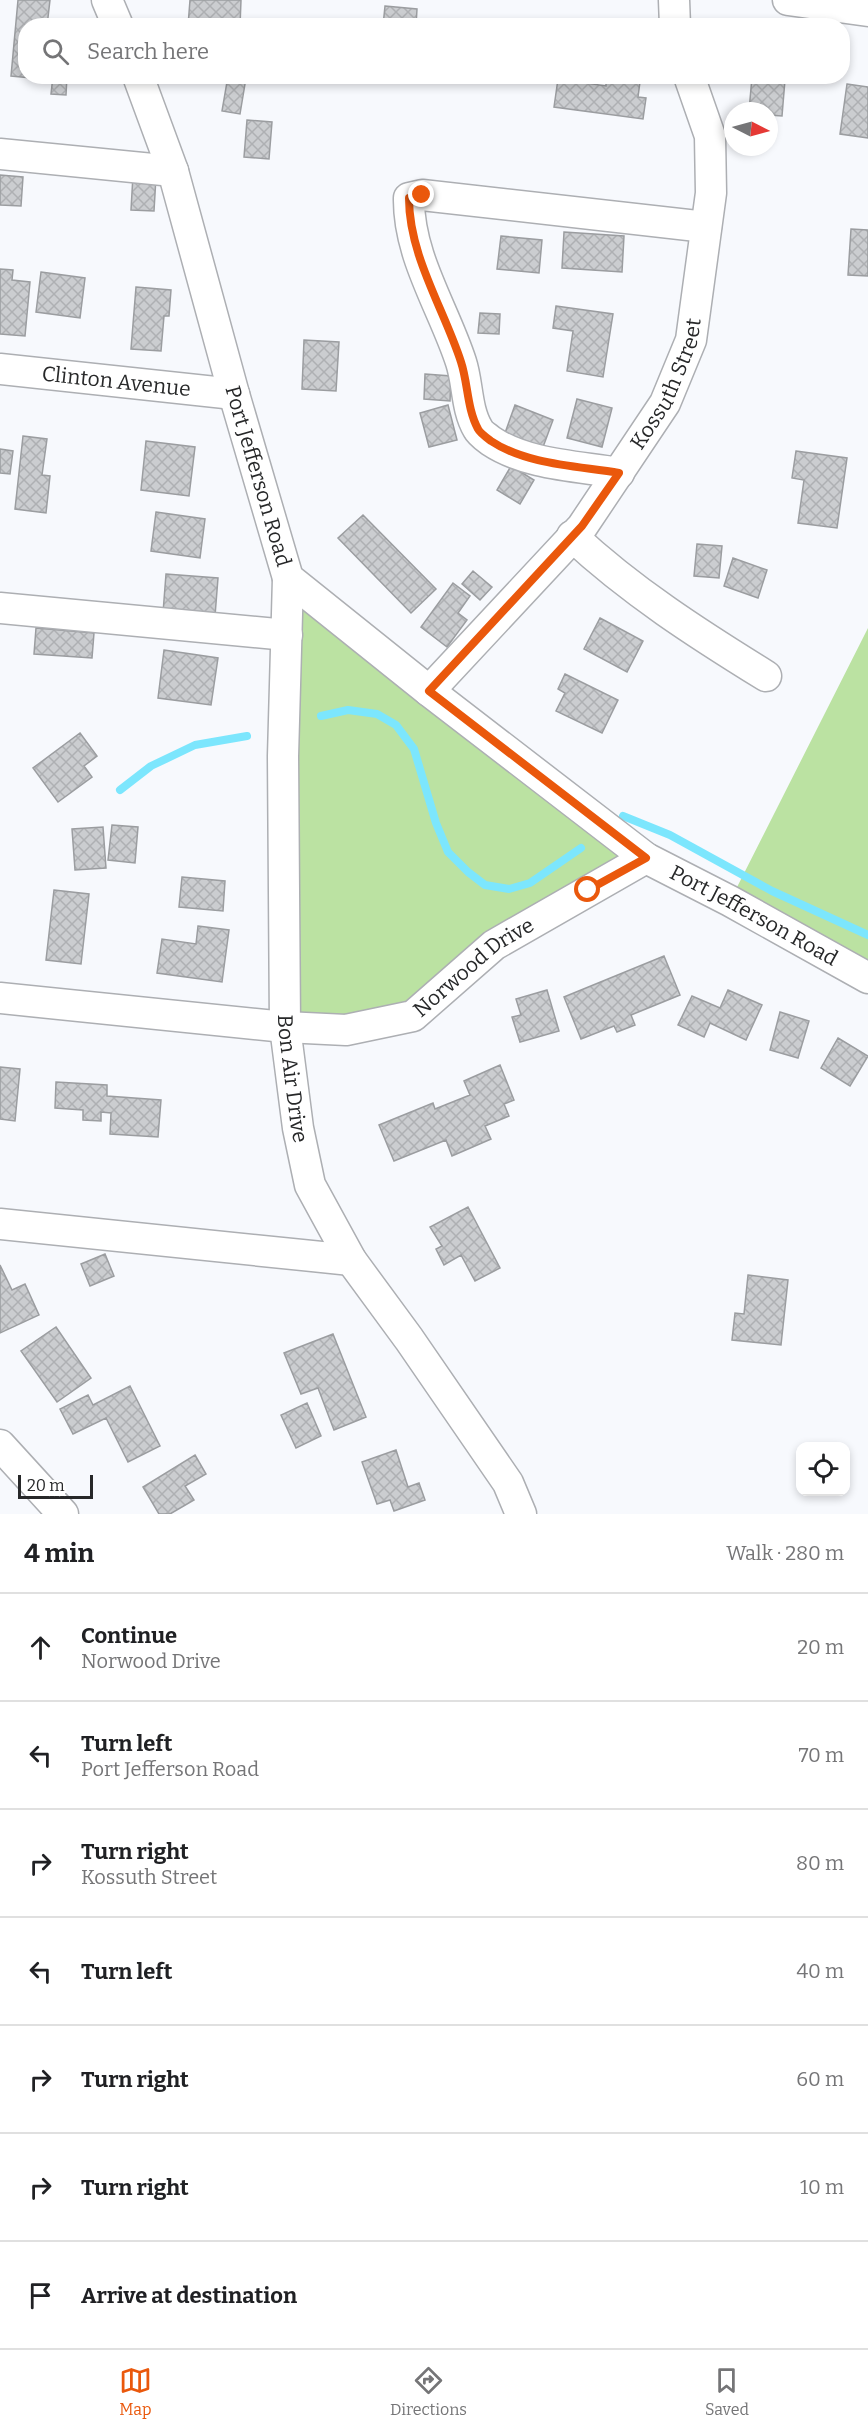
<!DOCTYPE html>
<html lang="en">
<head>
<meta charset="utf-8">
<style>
	:root { --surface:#fff; --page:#f6f6f6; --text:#202124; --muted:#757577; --line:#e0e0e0; --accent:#ea580c }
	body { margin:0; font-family:Bitter,serif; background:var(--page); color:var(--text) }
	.controls { position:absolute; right:18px; bottom:18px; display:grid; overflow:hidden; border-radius:12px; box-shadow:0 3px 9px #0003 }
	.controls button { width:54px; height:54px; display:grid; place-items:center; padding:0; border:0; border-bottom:2px solid var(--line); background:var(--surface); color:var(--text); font:30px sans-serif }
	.compass { position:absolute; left:724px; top:102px; width:54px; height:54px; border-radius:50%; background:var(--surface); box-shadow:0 3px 9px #0003; rotate:96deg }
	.scale { position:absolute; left:18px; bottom:15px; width:75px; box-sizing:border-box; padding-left:6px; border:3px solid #272829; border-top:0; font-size:16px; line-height:21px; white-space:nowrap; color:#272829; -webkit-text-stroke:4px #fff; paint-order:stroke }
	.stop { position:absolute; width:18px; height:18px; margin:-14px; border:4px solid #ea580c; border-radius:50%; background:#fff }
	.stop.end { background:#ea580c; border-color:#fff; box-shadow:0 2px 6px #0008 }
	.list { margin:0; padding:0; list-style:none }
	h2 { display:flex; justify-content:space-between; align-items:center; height:78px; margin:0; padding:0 24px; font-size:26px }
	h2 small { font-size:20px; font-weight:400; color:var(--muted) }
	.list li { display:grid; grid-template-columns:39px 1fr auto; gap:18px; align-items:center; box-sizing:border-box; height:108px; padding:0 24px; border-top:2px solid var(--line) }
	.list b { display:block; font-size:22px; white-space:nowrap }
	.list p { margin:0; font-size:20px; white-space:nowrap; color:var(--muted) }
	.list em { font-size:20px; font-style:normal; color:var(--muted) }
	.icon { flex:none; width:33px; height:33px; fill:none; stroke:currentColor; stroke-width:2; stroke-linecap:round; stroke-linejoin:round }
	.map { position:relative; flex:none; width:868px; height:1514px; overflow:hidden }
	.search { position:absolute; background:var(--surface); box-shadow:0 3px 9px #0003; left:18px; right:18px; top:18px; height:66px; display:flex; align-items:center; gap:15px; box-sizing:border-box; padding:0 21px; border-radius:24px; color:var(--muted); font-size:22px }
	.sheet { height:834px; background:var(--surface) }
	nav { display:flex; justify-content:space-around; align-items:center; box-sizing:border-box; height:84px; border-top:2px solid var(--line); background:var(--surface); font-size:16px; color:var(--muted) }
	nav a { display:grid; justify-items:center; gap:3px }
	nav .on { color:var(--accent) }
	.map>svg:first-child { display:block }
</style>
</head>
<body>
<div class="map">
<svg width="868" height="1514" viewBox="0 0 868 1514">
	<defs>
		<pattern id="building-cross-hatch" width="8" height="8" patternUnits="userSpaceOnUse" patternTransform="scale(1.5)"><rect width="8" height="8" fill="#cbcdd0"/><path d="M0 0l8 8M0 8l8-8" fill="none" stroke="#aeb0b3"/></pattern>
	</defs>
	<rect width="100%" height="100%" fill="#f7f9fd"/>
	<!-- green -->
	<path fill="#bbe2a2" d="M288 578 646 858 413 1016 285 1027Z
		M868 628V978L730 901Z"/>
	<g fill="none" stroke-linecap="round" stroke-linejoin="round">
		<!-- stream -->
		<path stroke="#7ce6fd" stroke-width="8" d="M321 716 348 710 377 714 396 725 414 749 436 823 448 852 468 872 485 885 509 889 530 883 581 848
			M120 790 151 766 195 745 247 736
			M623 816 670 835 772 891 868 935"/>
	</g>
	<!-- building -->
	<path fill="url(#building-cross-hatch)" stroke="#9b9da0" stroke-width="1.5" d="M18 0H50L47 26H26V76H42V79L11 76Z
		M190 0H241L240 26H188Z
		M385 6 417 9 416 26H383Z
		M472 19 493 21V26H472Z
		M65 20 91 22V26H65Z
		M53 76H67L66 95 51 94Z
		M228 76 246 78 240 114 222 111Z
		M606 77 640 82 638 97 646 98 643 119 554 107 558 79 606 86Z
		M752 77 785 80 782 116 769 115V111H749Z
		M847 84 868 87V138L840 134Z
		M247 120 272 122 269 159 244 157Z
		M0 175 23 177 21 206 0 205Z
		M133 175 156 177 154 211 131 210Z
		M851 229 868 230V276L848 275Z
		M564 232 624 236 622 272 562 268Z
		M501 236 542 240 539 273 497 269Z
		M0 269 13 270 12 280 30 282 25 336 0 334Z
		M41 272 85 278 80 318 36 312Z
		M136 287 171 290 169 316H164L161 351 131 349Z
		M556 306 613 314 603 377 567 371 573 331 553 328Z
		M480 313 500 314 499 334 478 333Z
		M304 340 339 342 336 391 302 389Z
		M425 374 451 376 450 401 424 399Z
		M577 399 612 408 602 447 567 438Z
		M448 405 457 440 429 447 420 413Z
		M515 405 553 420 543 447 505 433Z
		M23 436 47 439 42 475 50 476 46 513 15 509Z
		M146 441 195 447 189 496 141 490Z
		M0 449 13 451 10 474 0 473Z
		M796 451 847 458 837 528 798 523 804 480 792 478Z
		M511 466 534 480 520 504 497 490Z
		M156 512 205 519 200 558 151 551Z
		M363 515 436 589 411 613 338 538Z
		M697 544 722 546 719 578 694 576Z
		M733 558 767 570 758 598 724 586Z
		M473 571 492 587 480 600 462 584Z
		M166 574 218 578 215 616 163 613Z
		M453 583 470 596 458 613 467 620 447 647 421 627Z
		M600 618 643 641 627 672 584 649Z
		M36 628 94 633 92 658 34 654Z
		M164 650 218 658 211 705 158 698Z
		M565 674 618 700 602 733 556 711 565 693 558 689Z
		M80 733 97 756 84 766 92 777 58 802 33 768Z
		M112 825 138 827 135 863 108 860Z
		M103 827 106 868 75 870 72 829Z
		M182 877 225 881 223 911 179 907Z
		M54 890 89 894 81 964 46 960Z
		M198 926 229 930 222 982 157 973 162 939 196 944Z
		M664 956 680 995 631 1015 635 1025 617 1032 614 1026 581 1039 564 997Z
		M547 990 559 1031 520 1042 512 1017 521 1015 516 999Z
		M728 990 762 1005 746 1040 710 1023 704 1037 678 1025 692 996 720 1008Z
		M780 1012 809 1021 798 1058 770 1050Z
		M838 1038 868 1056 850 1086 821 1068Z
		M500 1065 514 1100 504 1104 509 1116 485 1126 491 1139 452 1156 446 1140 394 1161 379 1125 433 1103 435 1109 470 1095 464 1081Z
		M0 1067 20 1069 15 1121 0 1119Z
		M56 1082 107 1085V1096L161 1100 158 1137 110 1134 111 1113 101 1112V1121L83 1120V1110L55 1108Z
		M468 1207 500 1268 475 1281 461 1255 444 1265 436 1249 442 1246 430 1227Z
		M105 1254 114 1276 90 1286 81 1264Z
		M0 1265 12 1290 25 1284 39 1315 0 1333Z
		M748 1275 788 1280 781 1345 732 1340 735 1313 744 1314Z
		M56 1327 91 1378 57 1402 21 1351Z
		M333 1334 366 1417 334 1430 318 1388 301 1394 284 1353Z
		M130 1386 160 1446 128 1462 106 1418 73 1434 60 1409 88 1395 93 1405Z
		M307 1403 321 1436 296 1448 281 1415Z
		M396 1450 408 1487 419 1483 425 1500 394 1511 390 1500 377 1504 362 1462Z
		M195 1455 206 1474 185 1486 194 1500 170 1514H159L143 1487Z"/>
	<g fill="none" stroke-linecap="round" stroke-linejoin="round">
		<!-- minor casing -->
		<g stroke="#adafb3" stroke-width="33">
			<g id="minor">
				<path d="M107 0 118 26"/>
				<path d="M674 0 675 26"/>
				<path d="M788 0 868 11"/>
				<path id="s1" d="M138 76 173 171 234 394 288 578 429 691 646 858 730 901 868 978"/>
				<path d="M0 154 173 171"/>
				<path id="s2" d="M0 369 234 394"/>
				<path d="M619 473C578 466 527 465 491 441 487 438 480 433 478 429 466 409 468 383 461 362 444 309 408 256 409 198L422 195 706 227"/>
				<path d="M572 536C631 591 698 634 766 676"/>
				<path id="s3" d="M288 578 283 756 285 1027 298 1128 310 1185 351 1260 409 1339 508 1483 521 1514"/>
				<path d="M0 608 287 635"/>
				<path id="s4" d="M429 691 582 527 665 403 691 340 711 193 710 136 689 76"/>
				<path id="s5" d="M0 998 285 1027 346 1030 413 1016 494 945 646 858"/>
				<path d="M0 1224 351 1260"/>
				<path d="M0 1445 63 1514"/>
			</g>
		</g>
		<!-- minor -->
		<use href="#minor" stroke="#fff" stroke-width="30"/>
	</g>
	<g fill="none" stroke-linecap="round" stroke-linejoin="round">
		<!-- route -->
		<path stroke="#ea580c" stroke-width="8" d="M422 195 409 198C409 256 444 309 461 362 468 383 467 409 478 429 480 433 487 438 491 441 527 465 578 466 619 473L582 526 429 691 646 858 588 890"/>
	</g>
	<g text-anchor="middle" stroke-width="5" stroke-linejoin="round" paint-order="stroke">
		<!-- street labels -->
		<g font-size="21" fill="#272829" stroke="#fff">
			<text dy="7" stroke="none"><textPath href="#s2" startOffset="117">Clinton Avenue</textPath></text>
			<text dy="7" stroke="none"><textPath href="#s4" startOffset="392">Kossuth Street</textPath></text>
			<text dy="7" stroke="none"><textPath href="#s1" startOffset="418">Port Jefferson Road</textPath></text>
			<text dy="7" stroke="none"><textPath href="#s1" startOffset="1101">Port Jefferson Road</textPath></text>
			<text dy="7" stroke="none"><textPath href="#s5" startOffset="494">Norwood Drive</textPath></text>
			<text dy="7" stroke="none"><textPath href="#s3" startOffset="501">Bon Air Drive</textPath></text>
		</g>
	</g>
</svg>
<div class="controls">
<button><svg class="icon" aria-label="locate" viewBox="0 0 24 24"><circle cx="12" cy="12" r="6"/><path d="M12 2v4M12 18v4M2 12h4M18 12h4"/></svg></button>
</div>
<svg class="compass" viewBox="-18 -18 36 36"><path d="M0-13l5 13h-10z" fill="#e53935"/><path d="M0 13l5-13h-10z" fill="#757577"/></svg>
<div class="scale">20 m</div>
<div class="stop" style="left:588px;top:890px"></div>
<div class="stop end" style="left:422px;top:195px"></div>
<div class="search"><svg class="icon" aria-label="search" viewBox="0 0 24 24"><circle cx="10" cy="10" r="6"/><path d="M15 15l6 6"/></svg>Search here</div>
</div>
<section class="sheet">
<h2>4 min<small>Walk · 280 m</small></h2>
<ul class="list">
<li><svg class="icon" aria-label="ahead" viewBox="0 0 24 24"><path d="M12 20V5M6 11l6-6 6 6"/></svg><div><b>Continue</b><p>Norwood Drive</p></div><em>20 m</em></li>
<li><svg class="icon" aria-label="left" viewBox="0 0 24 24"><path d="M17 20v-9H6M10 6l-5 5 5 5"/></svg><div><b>Turn left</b><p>Port Jefferson Road</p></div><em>70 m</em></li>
<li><svg class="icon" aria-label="right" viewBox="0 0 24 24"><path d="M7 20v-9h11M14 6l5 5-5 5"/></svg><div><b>Turn right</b><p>Kossuth Street</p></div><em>80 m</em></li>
<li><svg class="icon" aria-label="left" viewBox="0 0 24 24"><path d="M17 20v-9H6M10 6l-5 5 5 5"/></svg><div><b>Turn left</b></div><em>40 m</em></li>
<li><svg class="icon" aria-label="right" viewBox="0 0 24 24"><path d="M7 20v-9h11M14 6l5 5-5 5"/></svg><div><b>Turn right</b></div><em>60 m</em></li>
<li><svg class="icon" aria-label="right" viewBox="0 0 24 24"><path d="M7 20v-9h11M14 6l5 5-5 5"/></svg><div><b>Turn right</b></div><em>10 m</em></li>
<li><svg class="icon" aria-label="arrive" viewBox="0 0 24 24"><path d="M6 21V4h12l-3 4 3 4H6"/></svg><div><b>Arrive at destination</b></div></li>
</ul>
</section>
<nav>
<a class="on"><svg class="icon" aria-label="map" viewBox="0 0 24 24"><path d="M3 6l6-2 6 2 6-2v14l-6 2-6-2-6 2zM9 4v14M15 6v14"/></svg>Map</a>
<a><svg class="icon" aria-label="directions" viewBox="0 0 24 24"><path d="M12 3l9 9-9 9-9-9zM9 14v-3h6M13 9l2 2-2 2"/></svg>Directions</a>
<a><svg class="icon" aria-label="saved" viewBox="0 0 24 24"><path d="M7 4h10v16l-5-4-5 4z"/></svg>Saved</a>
</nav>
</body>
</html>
